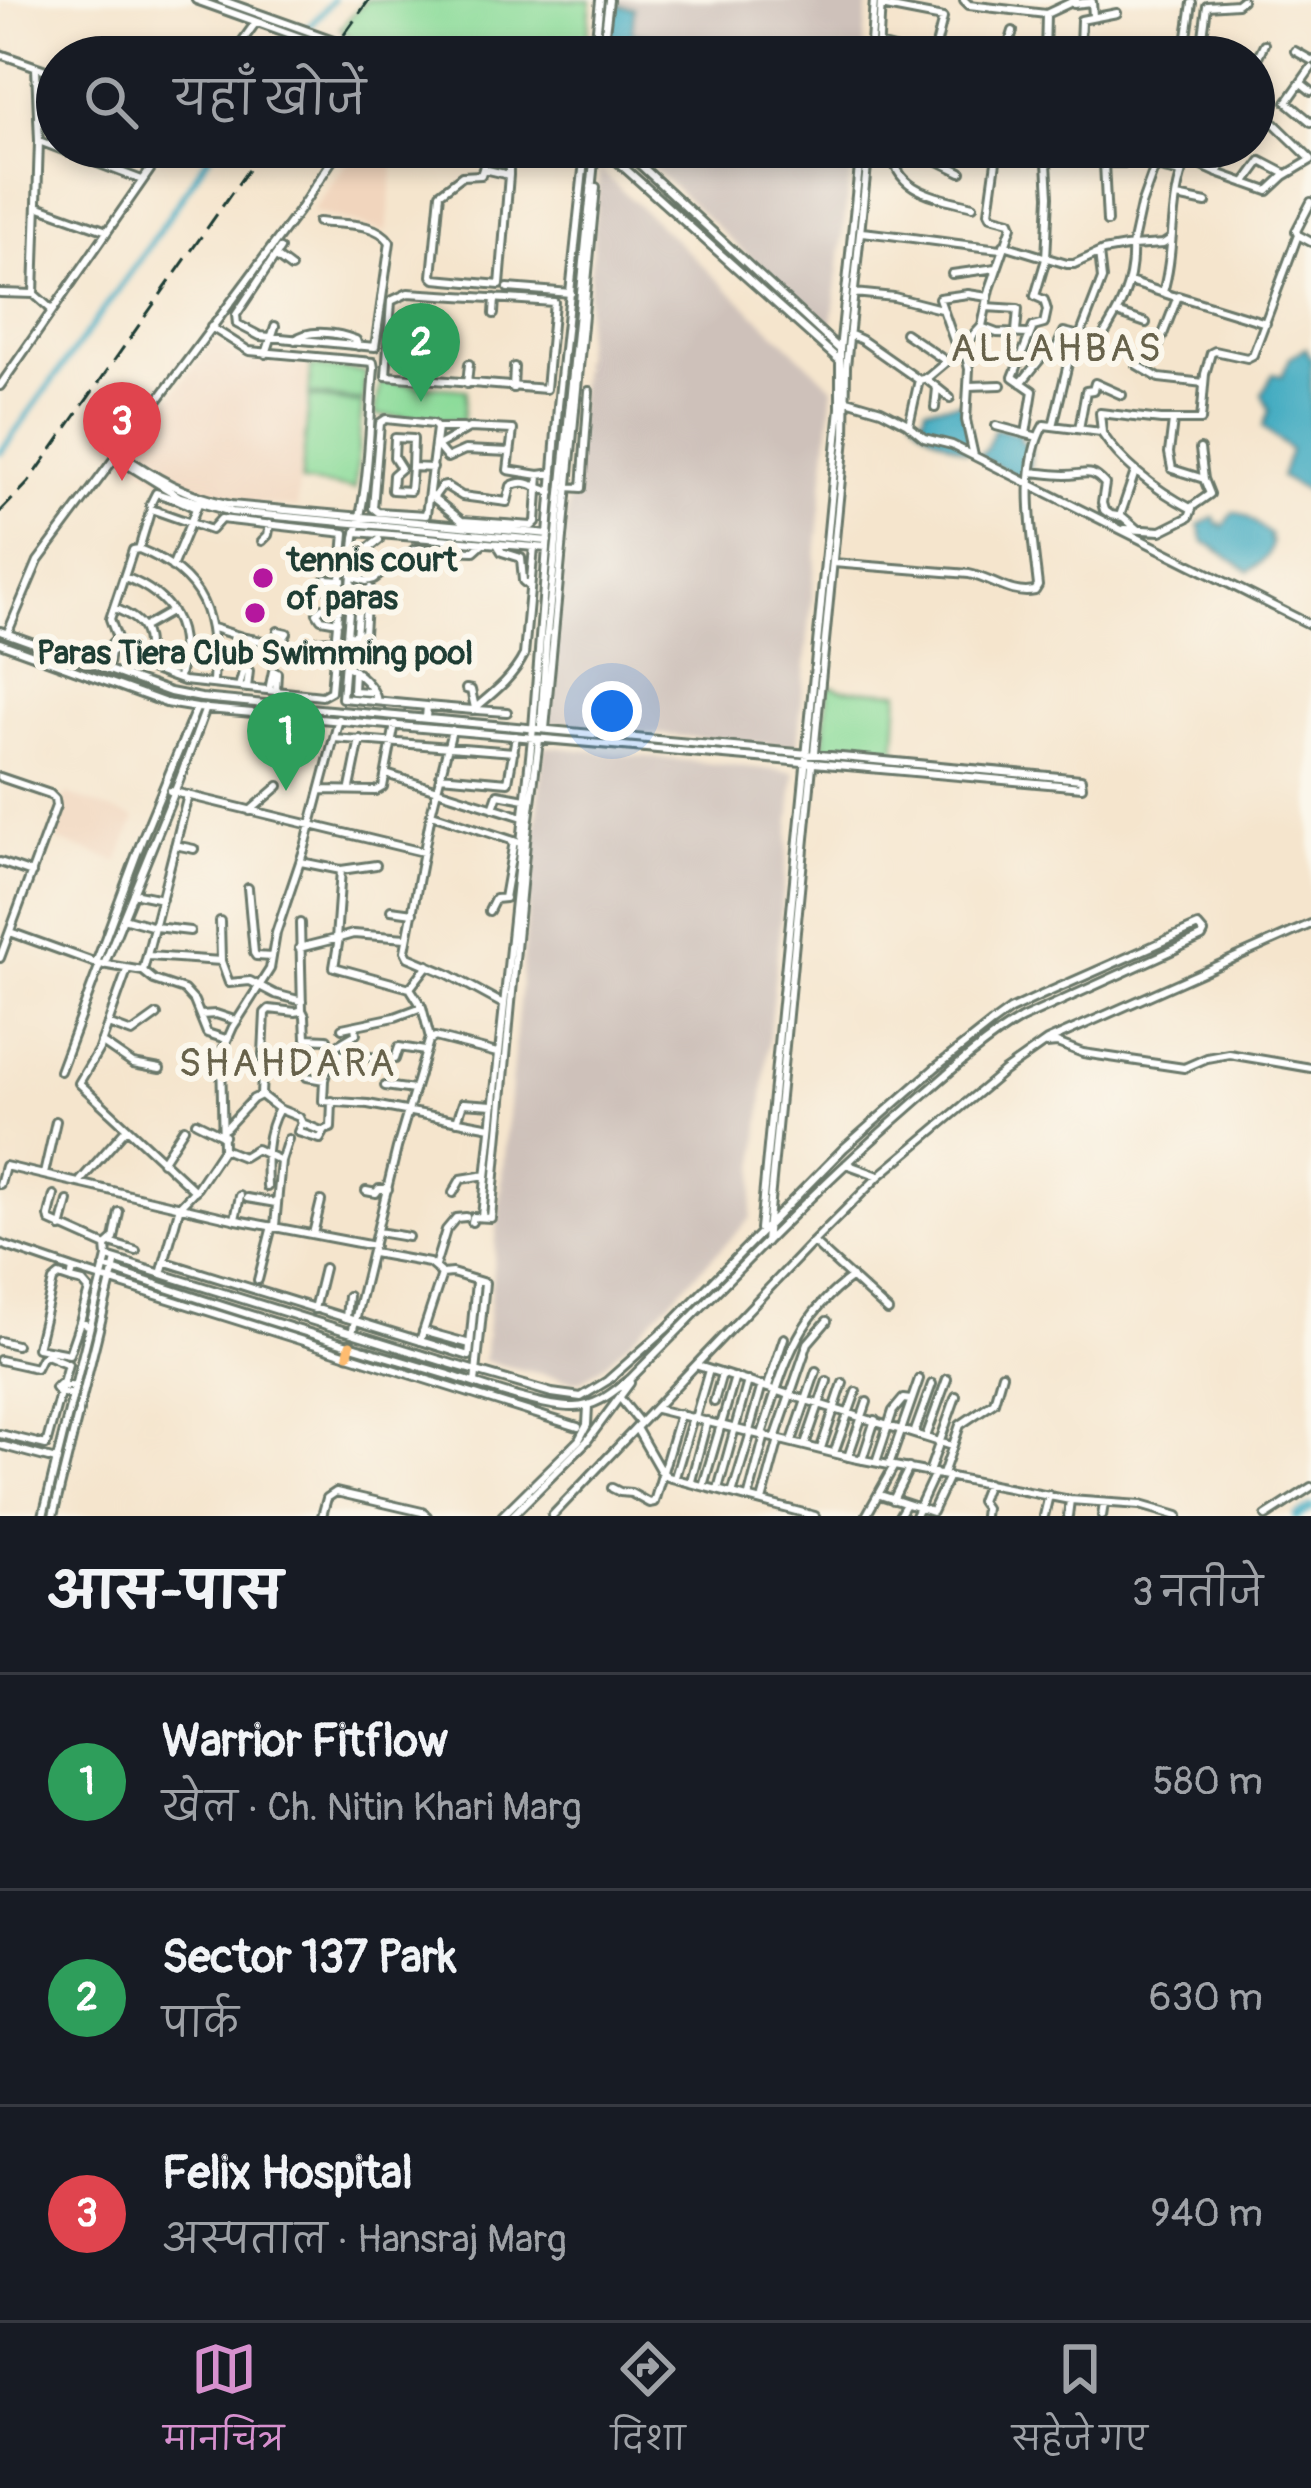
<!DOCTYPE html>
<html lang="hi">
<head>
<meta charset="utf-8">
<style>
	:root { --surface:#171b24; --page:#242831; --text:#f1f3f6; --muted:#9ea1a6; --line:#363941; --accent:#d690ce }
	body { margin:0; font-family:Pangolin,"Playpen Sans Deva",sans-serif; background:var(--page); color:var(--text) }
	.you { position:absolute; left:612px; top:711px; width:42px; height:42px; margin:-30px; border:9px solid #fff; border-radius:50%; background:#1a73e8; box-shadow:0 0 0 18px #1a73e833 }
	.badge { display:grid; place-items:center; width:78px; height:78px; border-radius:50%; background:var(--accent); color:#fff; font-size:39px; font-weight:700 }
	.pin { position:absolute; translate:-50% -99px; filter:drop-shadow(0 3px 6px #0008) }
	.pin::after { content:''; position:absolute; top:63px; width:42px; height:36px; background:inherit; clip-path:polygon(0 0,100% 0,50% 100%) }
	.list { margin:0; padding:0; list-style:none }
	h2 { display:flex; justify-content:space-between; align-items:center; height:156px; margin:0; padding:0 48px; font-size:51px }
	h2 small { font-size:39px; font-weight:400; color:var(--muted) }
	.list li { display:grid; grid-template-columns:78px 1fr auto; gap:36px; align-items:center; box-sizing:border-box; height:216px; padding:0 48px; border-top:3px solid var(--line) }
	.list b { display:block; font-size:45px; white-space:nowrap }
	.list p { margin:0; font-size:39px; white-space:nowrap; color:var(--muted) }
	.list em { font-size:39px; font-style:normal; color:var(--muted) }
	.icon { flex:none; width:66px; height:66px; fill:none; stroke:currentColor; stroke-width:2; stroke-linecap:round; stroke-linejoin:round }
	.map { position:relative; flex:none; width:1311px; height:1516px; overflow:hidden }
	.search { position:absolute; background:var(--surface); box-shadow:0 6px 18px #0003; left:36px; right:36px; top:36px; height:132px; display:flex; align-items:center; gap:30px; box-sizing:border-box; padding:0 42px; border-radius:66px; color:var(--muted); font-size:45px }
	.sheet { height:804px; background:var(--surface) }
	nav { display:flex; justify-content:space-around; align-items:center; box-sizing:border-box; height:168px; border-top:3px solid var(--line); background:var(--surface); font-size:33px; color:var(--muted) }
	nav a { display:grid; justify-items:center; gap:6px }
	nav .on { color:var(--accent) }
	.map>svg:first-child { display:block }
</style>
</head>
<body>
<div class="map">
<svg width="1311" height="1516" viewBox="0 0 1311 1516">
	<rect width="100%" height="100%" fill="#fbf7ec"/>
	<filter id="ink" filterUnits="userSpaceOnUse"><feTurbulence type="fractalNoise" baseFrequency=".00833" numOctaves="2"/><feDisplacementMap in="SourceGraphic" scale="24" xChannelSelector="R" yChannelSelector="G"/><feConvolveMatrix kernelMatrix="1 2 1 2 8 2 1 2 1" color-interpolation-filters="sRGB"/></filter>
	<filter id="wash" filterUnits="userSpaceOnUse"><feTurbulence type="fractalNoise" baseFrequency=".004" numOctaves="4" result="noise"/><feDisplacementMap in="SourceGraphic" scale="48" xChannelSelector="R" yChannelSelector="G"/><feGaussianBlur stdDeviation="2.7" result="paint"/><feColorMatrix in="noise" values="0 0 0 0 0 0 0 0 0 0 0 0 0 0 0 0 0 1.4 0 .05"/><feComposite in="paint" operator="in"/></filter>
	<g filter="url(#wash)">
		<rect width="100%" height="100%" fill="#f5e5cd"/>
		<!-- built -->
		<path fill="#f1d5bd" d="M358 147 395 150 387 232 312 211Z
			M214 340 242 359 308 367 297 508 216 499 160 480 127 456Z
			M66 794 135 818 118 862 50 838Z"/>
		<!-- industrial -->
		<path fill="#cec1ba" d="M615 0H868L863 57H609Z
			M630 147H853L831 334 640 155Z
			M600 170 833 387 797 747 547 724Z
			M544 746 795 772 751 1218 640 1331 601 1367 582 1380 574 1381 484 1361Z"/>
		<!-- green -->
		<path fill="#8cdb9a" stroke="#568c67" stroke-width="3" d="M366 0H591L586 57H404L352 39 340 28Z
			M311 366 365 372 363 401 309 394Z
			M381 381 466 390 463 421 375 415Z
			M309 397 362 404 355 489 301 482Z
			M828 685 841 689 899 692 895 756 824 748Z"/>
		<!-- water -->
		<path fill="#42abc1" stroke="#30747a" stroke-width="3" d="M610 0H617L619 6 634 8 632 33 685 40 696 46 702 41H714L711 57H606L608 33 612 29Z
			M1306 348 1311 360V494L1281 477 1290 450 1263 427 1269 410 1262 394 1273 374 1282 376 1290 358Z
			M957 403 966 404 962 412 966 415 970 449 966 451C945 441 925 434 912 416H924L926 407Z
			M995 429 1020 434 1021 441 1031 448 1029 477 1024 480 978 456 986 449Z
			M1233 512C1248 513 1259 527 1271 536L1269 539 1272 542C1270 558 1261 563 1249 571 1233 563 1221 549 1204 542L1199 525 1214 517 1218 525 1221 523 1223 528Z"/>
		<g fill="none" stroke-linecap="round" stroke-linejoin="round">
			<!-- canal -->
			<path stroke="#42abc1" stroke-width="6" d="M282 57 333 0
				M0 453 141 258 215 147"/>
			<!-- river -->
			<path stroke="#42abc1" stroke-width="8" d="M1296 1516 1311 1508"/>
		</g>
	</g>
	<g filter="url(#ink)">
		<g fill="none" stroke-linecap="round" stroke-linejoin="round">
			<!-- minor casing -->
			<g stroke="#6a786a" stroke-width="12">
				<path id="minor" d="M196 0 355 57
					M221 0 381 57
					M964 0 969 5 1046 14 1076 0
					M1074 4 1092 2 1093 16
					M881 6 943 18 934 54
					M879 45 925 57
					M1185 50 1201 52 1207 6 1237 4 1242 0
					M1295 51 1311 60
					M0 54 57 74
					M231 57 256 22
					M594 57 600 0
					M602 57 609 0
					M870 57 874 0
					M878 57 881 0
					M1005 57 1013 31
					M1045 57 1046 14
					M1083 57 1080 46 1081 20 1117 13
					M1156 57 1157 40
					M1184 57 1192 3
					M1254 65 1264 44
					M1311 68 1287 102 1311 122
					M1301 83 1311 91
					M1254 102 1261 87
					M1273 122 1311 159
					M39 141 142 180
					M601 147 839 360
					M621 147 838 348
					M893 147C891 192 939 197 973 206
					M910 147 961 172
					M1008 147 1046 151
					M521 154 522 147
					M1201 164 1210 147
					M1155 167 1181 173
					M483 169 486 156 488 154 509 162V175L500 285 435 279 432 276 440 193 462 176 481 175 483 169 509 175
					M1217 173 1232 147
					M1245 183 1261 161 1286 174
					M1177 197 1206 203
					M1311 202 1296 231 1298 235 1311 242
					M37 206 107 231
					M1107 222 1104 163H1152
					M860 232C908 236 955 245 1003 249
					M1004 245 1067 264H1074L1103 251 1132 246 1141 205 1155 166 1152 163V147
					M280 249 236 315 237 324 260 336 375 347 390 242C376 221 342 225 318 222
					M275 256 291 268
					M952 274 996 268
					M1130 282 1176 297
					M508 288 571 293
					M1163 292C1176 249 1168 201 1187 159L1220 174 1268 191 1284 176 1311 160
					M0 293 34 294 52 310
					M408 293 554 302 546 389 386 376 391 301Z
					M854 293 894 297 941 309
					M34 294 39 141 36 67
					M986 307 1018 309 1016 332
					M1117 313 1146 323
					M494 314 495 298
					M211 327 249 351 373 362 374 368C369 423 370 484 355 537L342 698 427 706
					M981 327 997 333 1030 334
					M905 333 946 361
					M849 334 862 340 919 380
					M1080 336 1099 342C1119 312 1134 284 1132 246L1163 244 1169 240
					M295 340C309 328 339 333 356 340L358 346
					M963 344 969 369 966 420 974 456
					M1157 350 1178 296 1266 323
					M958 352 939 298 968 294 988 297
					M266 354 275 326
					M1137 365 1159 378 1204 383
					M925 378 950 398
					M1021 383 1042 357 1054 353 1064 332 1080 336 1102 279 1099 253
					M467 384 469 364
					M0 386 166 147
					M969 386 1001 385
					M513 388 514 367
					M847 400 881 410 906 423 924 438 952 445 1311 625
					M935 408 937 388
					M386 419 433 424 437 428 426 515 378 512 373 508 380 423Z
					M909 425 919 380 927 378 958 352 982 326 990 289 1012 226 1010 221 991 216 989 212 998 147
					M996 426 1038 437
					M1053 426 1071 351
					M437 428H463
					M1079 429 1086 391 1093 390 1095 383 1122 395
					M1102 432 1100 413 1161 420H1201L1205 374 1211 353 1215 351 1247 358 1253 355 1298 235
					M1026 434 1033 391 1013 377 1033 327 1044 324 1047 310 1044 300 1035 296 1046 259 1049 196 1046 147
					M437 446 447 458 465 450 510 452
					M435 447 469 428 513 430 508 470 539 475 553 473
					M1200 449 1204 479
					M118 452C156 479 185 495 231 505L549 534
					M115 457 180 497 232 512 548 541
					M412 467 410 491 392 490 393 475 401 468 394 457 395 438 413 439 412 467 433 468
					M1031 472C1043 473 1054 475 1065 475 1086 475 1090 467 1105 484L1102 503 1104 510 1111 515 1123 517 1137 529
					M567 487 582 488 589 391
					M431 496 462 521 532 526 536 522 539 475
					M174 498 196 508
					M433 498 441 487 446 486 462 496 507 502 511 486C526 477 536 489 552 492
					M150 505 156 493 174 499
					M1120 516 1135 472
					M1125 529 1161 531 1189 517 1193 506 1210 494 1204 479 1172 469 1169 453 1173 421
					M356 532 547 548
					M262 541 268 535 270 524
					M497 544 502 552 521 558 523 581 530 587
					M354 559 379 540
					M833 563 969 574C993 579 1010 596 1035 591L1038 586C1033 539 1019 467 1044 425L1101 432C1123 465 1156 490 1192 509
					M172 567 198 504
					M125 577C172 596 191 626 179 677
					M353 577 366 581 374 579 415 549 474 551 484 542
					M352 587 360 588 356 636
					M340 592 325 588 323 582 326 579 342 580
					M114 608C145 620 152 634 144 667
					M338 622 321 619 317 613 322 608 339 610
					M144 627 172 611
					M213 628 245 638 274 643C279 641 285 638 287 633L278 631 276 642
					M0 631 170 692 201 698 1081 779 1082 787 197 708 166 703 0 643
					M8 632 38 561 298 212 341 147
					M348 636 364 633 367 591 370 588
					M335 652 316 649 313 641 335 640
					M92 664 117 638 110 619 133 550 139 549C207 576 216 617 213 684
					M345 665C358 672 375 687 377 701
					M107 670 110 652 121 646 134 663 184 681 322 696 331 691 345 533 221 519 211 530 151 509 139 549
					M354 670 353 691 371 692
					M239 687 244 668 249 671 247 688
					M466 689 471 690 475 708
					M269 690 273 671 277 673 276 691
					M477 710 507 712
					M426 718 427 706 473 710C493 693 512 679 524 655L534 547
					M541 727 546 644 595 151
					M545 729 596 187H591
					M452 730 431 814 405 951 408 957 448 974 503 1004
					M334 738 514 752
					M814 753 845 438 846 367 869 147
					M386 774 523 817
					M440 776 508 782 516 736
					M0 777 50 794 55 799 56 806 0 958
					M350 788 360 739
					M321 790 376 791 383 787 395 724
					M170 791 423 852
					M493 808 498 794 525 799
					M250 811 279 786
					M432 814 520 843
					M175 845 194 849
					M0 862 32 873
					M301 862 341 870
					M248 888 254 953 256 956 272 957
					M133 893 162 899
					M504 898 514 841
					M391 910 413 913
					M489 911 495 899 505 898
					M123 918 155 927 190 931
					M220 921 221 961
					M10 932 96 963 143 971 154 980 184 990 194 1001 207 1033 226 1039
					M339 938 353 934 406 938
					M336 939 341 870 376 865
					M299 948 339 938 334 967 410 988
					M149 956 221 961 229 983 250 981 275 994 302 1001
					M96 963 143 837 196 709
					M104 965 179 781 206 708
					M428 965 410 988 422 1007 430 1038
					M127 970 99 1049 79 1083 195 1191
					M143 971 188 795
					M302 1010 305 1016 306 1038
					M200 1015 216 1014 237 1021
					M108 1024 132 1033 157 1015
					M355 1026 356 1034 334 1047 324 1080 323 1101 368 1104 491 1127
					M342 1028 395 1017 422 1007
					M101 1042 133 1064 160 1069
					M1046 1044 1057 1043 1083 1053 1184 1068 1207 1058 1229 1054 1311 1068
					M331 1054 395 1059 399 1047 425 1051
					M301 1063 312 1058 306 1038 327 1039
					M60 1071 100 964
					M307 1077 324 1080
					M385 1086 414 1090
					M261 1095 265 1013 269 1009 296 1012 302 1010 300 923
					M457 1121 463 1103 493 1105
					M196 1122 224 1136
					M302 1123 298 1132 320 1139 325 1130 331 1128 332 1101
					M226 1128 253 1099 261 1095 279 1109 299 1117 302 1123 324 1132
					M223 1149 243 1157 256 1149 281 1161
					M162 1162 184 1128
					M846 1164 879 1176
					M44 1174 56 1121
					M81 1180 126 1129
					M0 1184 5 1166 237 1220 374 1246
					M267 1187C266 1161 265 1132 279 1109
					M366 1191 376 1193 379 1189H388
					M453 1193 461 1179 486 1175
					M54 1195 49 1216 50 1221 106 1246
					M247 1198 276 1203
					M482 1216 533 728 558 406 585 151
					M235 1219 240 1196
					M472 1222 473 1217 491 1218 526 842 539 740
					M275 1226 281 1161 288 1139
					M61 1228 68 1201
					M760 1229 840 408V350L861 147
					M378 1232 408 1237
					M313 1234 321 1201
					M766 1242 812 766
					M813 1242 888 1311
					M110 1243 136 1251
					M0 1244 73 1269 578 1427
					M373 1253 429 1263 442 1274
					M166 1262 469 1356
					M435 1266 446 1230 456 1218 466 1217
					M104 1267C218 1306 333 1341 449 1375 480 1385 543 1408 574 1407 597 1407 613 1392 630 1379 721 1288 809 1194 906 1110 943 1078 980 1043 1021 1019L1202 937 1204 933 1198 926 1042 995 1010 1010 992 1023 935 1068 844 1148 667 1328 607 1381 581 1397 552 1393 452 1364 107 1257
					M73 1269 71 1280 59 1276 53 1281 37 1348 69 1354 80 1322 90 1326
					M161 1274 180 1206 197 1188 223 1149 221 1054 233 1027 270 969 276 933 305 847 339 719
					M71 1280 83 1283 89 1290 80 1322
					M258 1280 272 1226
					M314 1309 324 1268
					M346 1318 348 1296
					M423 1331 470 1344
					M352 1333 397 1148 429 1041 435 1037 497 1053
					M0 1341 16 1345
					M420 1341 442 1274 452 1273 485 1283 475 1383
					M469 1356 476 1282
					M0 1360 36 1368 41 1358 46 1355 68 1364 46 1445 0 1434
					M698 1366 952 1446
					M768 1386 784 1338
					M73 1395 58 1392 55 1388 59 1384 75 1387
					M620 1398 640 1423
					M714 1402 722 1374
					M656 1409 853 1458 1070 1500 1140 1505 1178 1516
					M695 1418 709 1370
					M636 1428 660 1470 668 1477 815 1516
					M749 1431 762 1385
					M915 1431 932 1384
					M762 1434C784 1369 793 1319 852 1277
					M776 1436 808 1343 827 1321
					M926 1437 947 1379
					M792 1441 816 1371
					M0 1445 56 1460
					M805 1445 827 1381
					M821 1448 843 1383
					M834 1453 856 1392
					M848 1457 867 1402
					M862 1460 875 1420
					M876 1462 893 1411 903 1399 911 1400
					M889 1465 919 1379
					M929 1472 956 1396
					M943 1474 960 1425 994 1402 1002 1374
					M675 1477 693 1417
					M691 1481 707 1421
					M703 1486 735 1377
					M612 1488 620 1492 631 1493 649 1503 654 1502 680 1414
					M718 1489 748 1381
					M733 1491 751 1432
					M749 1495 765 1435
					M880 1495 932 1512 949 1476
					M893 1500 909 1468
					M762 1501 779 1439
					M43 1516 107 1257 106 1246 114 1239 119 1212
					M53 1516 116 1260
					M322 1516 327 1498 336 1492 422 1512 427 1516
					M502 1516 579 1440 587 1425 588 1406
					M512 1516 587 1441 630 1383
					M552 1516 813 1242 879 1176 1003 1072 1047 1041 1311 924
					M866 1516 894 1466
					M899 1516 906 1504
					M915 1516 935 1473
					M984 1516 985 1508 980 1501 987 1483
					M1044 1516 1049 1495
					M1068 1516 1070 1500
					M1102 1516 1104 1504
					M1266 1516 1311 1487"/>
			</g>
			<!-- major casing -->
			<g stroke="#6a786a" stroke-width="15">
				<path id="major" d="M348 1354 350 1345"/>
			</g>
			<!-- minor -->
			<use href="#minor" stroke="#fff" stroke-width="6"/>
			<!-- major -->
			<use href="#major" stroke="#febc70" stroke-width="9"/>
			<!-- rail -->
			<path stroke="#1f3d34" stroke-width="3" stroke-dasharray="18 9" stroke-linecap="butt" d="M328 57 369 0
				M0 512 29 482 264 147"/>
		</g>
	</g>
	<!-- markers -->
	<g fill="#b5179e" stroke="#fbf7ec" stroke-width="4.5">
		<circle cx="263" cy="578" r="12"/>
		<circle cx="255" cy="613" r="12"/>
	</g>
	<g text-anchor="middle" stroke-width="12" stroke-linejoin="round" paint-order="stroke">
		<!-- poi labels -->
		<g font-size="33" font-weight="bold" fill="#1f3d34" stroke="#fbf7ec" text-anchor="start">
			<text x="287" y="571">tennis court<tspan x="287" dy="38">of paras</tspan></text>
			<text x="255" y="664" text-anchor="middle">Paras Tiera Club Swimming pool</text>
		</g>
		<!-- quarter labels -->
		<g font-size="39" letter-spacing="3" fill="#67624b" stroke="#fbf7ec">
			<text x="1057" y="361">ALLAHBAS</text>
			<text x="288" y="1076">SHAHDARA</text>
		</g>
	</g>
</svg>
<div class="you"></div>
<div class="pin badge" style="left:286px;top:791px;background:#2e9e5b">1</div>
<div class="pin badge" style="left:421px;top:402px;background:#2e9e5b">2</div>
<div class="pin badge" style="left:122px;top:481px;background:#e0444e">3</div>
<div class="search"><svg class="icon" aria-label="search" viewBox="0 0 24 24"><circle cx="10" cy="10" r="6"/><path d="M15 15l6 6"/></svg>यहाँ खोजें</div>
</div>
<section class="sheet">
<h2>आस-पास<small>3 नतीजे</small></h2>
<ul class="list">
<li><span class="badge" style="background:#2e9e5b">1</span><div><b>Warrior Fitflow</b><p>खेल · Ch. Nitin Khari Marg</p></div><em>580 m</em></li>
<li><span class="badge" style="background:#2e9e5b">2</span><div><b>Sector 137 Park</b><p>पार्क</p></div><em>630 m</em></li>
<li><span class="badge" style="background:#e0444e">3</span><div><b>Felix Hospital</b><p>अस्पताल · Hansraj Marg</p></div><em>940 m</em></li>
</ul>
</section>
<nav>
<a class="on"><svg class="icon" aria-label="map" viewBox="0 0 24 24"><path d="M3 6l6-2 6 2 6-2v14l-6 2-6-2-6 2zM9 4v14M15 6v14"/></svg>मानचित्र</a>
<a><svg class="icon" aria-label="directions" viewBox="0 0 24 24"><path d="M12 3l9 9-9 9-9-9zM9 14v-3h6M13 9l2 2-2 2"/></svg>दिशा</a>
<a><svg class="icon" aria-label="saved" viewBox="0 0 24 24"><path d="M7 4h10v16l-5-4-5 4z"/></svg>सहेजे गए</a>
</nav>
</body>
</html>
